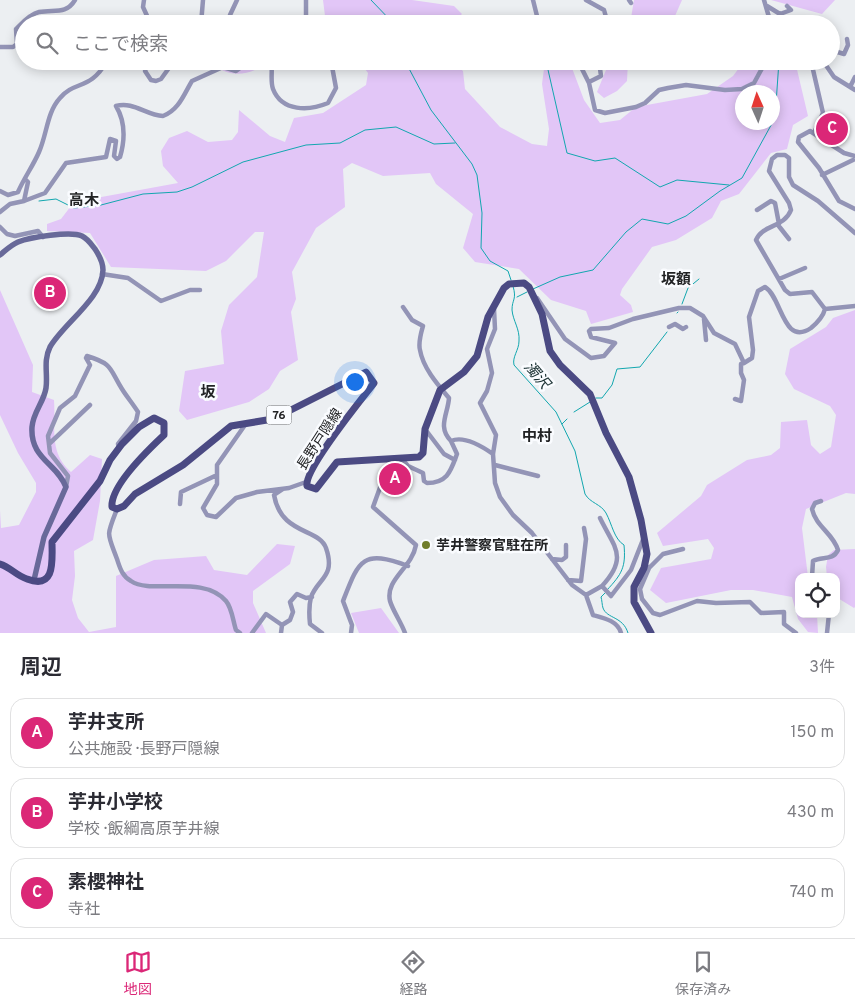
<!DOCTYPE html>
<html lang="ja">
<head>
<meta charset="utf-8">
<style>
	:root { --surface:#fff; --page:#f7f7f7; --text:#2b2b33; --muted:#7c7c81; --line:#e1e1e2; --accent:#db2777 }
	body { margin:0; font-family:Overpass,"Noto Sans JP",sans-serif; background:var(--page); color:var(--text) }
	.controls { position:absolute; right:15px; bottom:15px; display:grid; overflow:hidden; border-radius:10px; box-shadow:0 2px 12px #0003 }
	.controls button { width:45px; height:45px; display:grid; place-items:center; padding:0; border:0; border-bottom:1px solid var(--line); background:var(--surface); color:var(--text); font:25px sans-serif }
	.compass { position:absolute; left:735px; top:85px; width:45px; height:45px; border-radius:50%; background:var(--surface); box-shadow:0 2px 12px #0003; rotate:357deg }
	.you { position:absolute; left:354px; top:381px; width:18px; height:18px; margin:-12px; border:4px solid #fff; border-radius:50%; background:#1a73e8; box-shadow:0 0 0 8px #1a73e833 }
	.badge { display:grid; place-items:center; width:32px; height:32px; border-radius:50%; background:var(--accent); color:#fff; font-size:16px; font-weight:700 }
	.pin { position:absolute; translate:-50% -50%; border:2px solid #fff; box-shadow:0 1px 5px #0006 }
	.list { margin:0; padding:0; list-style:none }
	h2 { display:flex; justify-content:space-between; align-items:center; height:65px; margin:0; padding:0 20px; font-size:21px }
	h2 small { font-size:16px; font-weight:400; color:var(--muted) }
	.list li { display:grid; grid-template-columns:32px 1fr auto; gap:15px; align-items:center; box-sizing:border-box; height:70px; margin:0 10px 10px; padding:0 10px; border:1px solid var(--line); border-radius:15px }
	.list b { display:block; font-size:19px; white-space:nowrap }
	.list p { margin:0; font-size:16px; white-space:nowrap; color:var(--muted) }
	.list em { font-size:16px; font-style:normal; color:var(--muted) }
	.icon { flex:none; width:28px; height:28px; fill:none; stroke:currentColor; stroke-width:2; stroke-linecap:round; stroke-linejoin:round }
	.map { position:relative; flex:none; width:855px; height:633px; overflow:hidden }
	.search { position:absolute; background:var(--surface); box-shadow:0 2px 12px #0003; left:15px; right:15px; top:15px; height:55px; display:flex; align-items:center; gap:12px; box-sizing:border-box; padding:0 18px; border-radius:28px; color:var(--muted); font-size:19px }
	.sheet { height:305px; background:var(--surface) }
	nav { display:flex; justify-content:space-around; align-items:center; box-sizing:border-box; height:70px; border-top:1px solid var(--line); background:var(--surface); font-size:14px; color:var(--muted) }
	nav a { display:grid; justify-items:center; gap:2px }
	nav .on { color:var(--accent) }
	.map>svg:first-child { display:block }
</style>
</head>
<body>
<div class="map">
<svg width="855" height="633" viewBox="0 0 855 633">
	<rect width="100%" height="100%" fill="#eceff2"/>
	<!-- green -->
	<path fill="#e2c6f7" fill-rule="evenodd" d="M323 0H412L454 6 462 14 451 24H326Z
		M634 0H682L675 16 663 24H618L631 18Z
		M771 0H835L822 14Z
		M207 61H262L263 66C241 78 227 76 207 61Z
		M359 61H451L463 71 465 89 500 127 532 144 547 146 549 129 542 84 545 61H564L572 68 584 100 600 123 620 120 636 107 707 94 733 76 742 64 747 61H795L808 116 793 125 787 149 771 153 739 194 721 201 712 218 676 240 652 247 622 289 620 295 631 305 633 312 591 324 586 311 551 300 519 269 475 262 463 248 473 214 436 184 430 173 383 176 352 163 343 169 345 207 316 228 292 272 296 299 291 312 298 360 280 371 269 389 249 402 187 420 179 411 185 371 224 364 221 331 229 305 257 277 264 232H255L226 261 206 271 111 267 90 233 47 231V224L61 219 74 202 178 183 163 166 161 151 169 138 187 131 208 142 232 140 238 132 239 110 270 136 285 142 294 118 323 113 366 85 368 73ZM742 92H772V122H742Z
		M606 61H628L627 81 617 91 604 98 597 92 606 70Z
		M0 290 33 365 32 392 54 400C56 427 48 452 71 472L90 455 102 459 100 501 93 540 74 551 75 576 72 600 78 618 89 632 116 627V576L154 560 206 556 214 570 247 575 277 544 295 546 290 564 253 591V603L266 633H0V510L1 528 19 525 36 492V483L18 453 0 415Z
		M855 310V494L846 493 806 509 802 528 808 577H799V614H817L818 633 808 632 798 619 792 597 753 590H731L666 603 650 590 661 568 711 559 714 548 708 539 663 546 657 533 701 496 707 485 747 460 771 455 780 448 781 422 807 420 811 445 820 454 831 447 836 415 830 406 794 389 785 374 790 349 826 327 833 318Z
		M855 549V607L854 608 836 597V577H827L826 567 828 555 834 550Z
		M381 608 399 633H359L351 613Z"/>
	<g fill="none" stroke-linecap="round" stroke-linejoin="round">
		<!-- stream -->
		<path stroke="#12a7af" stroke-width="1" d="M371 0 394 24
			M405 61 431 110 472 164 477 175 482 213 481 248 490 261 508 271 511 280
			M546 61 567 153 595 161 615 158 660 187 677 180 729 185
			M407 65H440L450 61
			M39 201 56 199 74 208 101 205 143 194 177 192 192 187 243 162 306 145 340 143 365 130 396 127 434 144 455 143
			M513 286C517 300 512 299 512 310 513 321 520 329 519 341 519 350 512 357 514 365L556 412 575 451 585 494C590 503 601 504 606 513 612 524 614 539 624 545 626 567 622 574 607 590
			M533 289 560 277 593 270 626 232 642 219 668 224 686 216 720 191 742 178 775 118 779 61
			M517 297 527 292
			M682 304 688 288 699 279
			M677 313 678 312
			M596 398H602L612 385 617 369 640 367 667 332
			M574 412 590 402
			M562 424 567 419
			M605 593 601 597C602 600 602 605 603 608 607 619 623 616 628 633"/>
		<!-- minor -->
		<path stroke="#9394b6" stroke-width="4.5" d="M144 0 143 7 148 18 146 24
			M306 0V24
			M533 0 539 24
			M586 0 604 10 606 17 603 24
			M629 0 631 3
			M764 0 771 24
			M767 6 780 14 791 10 787 6
			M201 24 203 0
			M233 24 230 15 237 0
			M0 47H13L17 44 16 29C22 23 30 14 39 12 54 9 66 15 75 0
			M831 50 844 54 848 45 847 39
			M149 61 145 71 151 80 156 81 161 79 174 61
			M271 61C273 70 270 81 273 89 282 112 309 111 328 103L336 88 331 61
			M578 61 589 83 595 110 605 113 636 107 645 103 659 90 668 88 686 85 725 90 742 89 754 83 766 61
			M811 61 823 113 814 133
			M823 61 834 77 855 90
			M589 82 601 76 599 61
			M850 87 855 77
			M855 156 844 153 810 131 799 137 798 142 819 168 839 201 855 209
			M822 175 853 160
			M0 191 8 195 18 192C24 178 33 166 39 152 47 134 47 112 60 98 75 80 90 91 107 61
			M24 201 45 193 66 163 106 157 110 139 116 141 114 156 117 159 120 157C125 140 125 121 116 106 133 101 146 115 163 116 179 110 184 94 192 81L223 67 236 71 240 68 241 61
			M757 210 771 201 775 203 779 224
			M0 212 10 204 24 201 28 182 25 179
			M778 225 789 239
			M0 227 7 234 15 236 38 231 43 237
			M102 274 128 278 161 301 190 290H200
			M779 279 805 268
			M537 298 565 339 591 358 604 356 615 343 591 337 589 331 591 329 609 328 633 319 679 308H690L703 316 714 333 735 344 744 363 752 358 753 350 749 317 758 291 765 287C782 297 783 347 811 328 817 323 823 317 825 309L812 292 790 294 785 290 756 240C763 224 784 228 791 210L789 203 769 171 772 159 777 155H785L789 158V177L793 185 818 201 855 233
			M403 307 412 320 423 326C421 333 418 343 420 350 423 368 438 385 449 398 448 414 437 427 451 441
			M494 309 495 329 487 349 492 373 487 391 480 403 496 435 493 454 495 483 500 497 513 515 532 533 572 585 586 595 593 615C604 618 618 621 621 633
			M825 309 855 306
			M704 319 706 340
			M669 327 675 324 683 329 686 327
			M735 399 741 401 744 380 741 373V364L744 363
			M245 425 217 465V484L203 508 207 515 216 517 236 498 257 492 289 488 306 482
			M425 429 444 454 455 460
			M49 444 90 405
			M495 465 538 476
			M66 487 68 476 50 453 48 436 60 408 75 396 90 365 86 358 87 356C113 364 109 368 122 389 127 397 133 404 138 412L136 421 118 444 119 448
			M283 489 274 495C281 535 319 528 326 548 336 577 318 578 311 597 309 605 309 615 310 624L322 633
			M180 504 181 492 217 475
			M117 509C106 537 107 532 117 559 120 568 122 576 131 581 151 595 203 574 226 601 232 608 233 621 236 630L240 633
			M600 518C614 547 629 557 602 586
			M552 559 562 560 566 557V545
			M645 565 649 568 640 589 642 599 653 613 660 615 697 601 716 603 750 602 761 613 784 612V624L796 633
			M649 568 663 554 683 549
			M812 577 813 561C822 556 833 561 838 550 833 533 816 527 812 509L815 503 821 501
			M568 580 581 581 586 539 584 528
			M586 595 602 586 611 596 631 570 644 537
			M252 633 266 614 282 625 290 620 293 612 290 602 297 594 306 598 312 597
			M281 633 282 625
			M351 633 352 625 343 601C359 560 362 549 408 566
			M405 633C401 622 393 611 390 601 385 579 412 568 416 545L373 507 386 471 402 459 408 466 423 473 424 481 427 483C448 483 451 470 457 454L451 441C464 435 483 447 493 454
			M827 633 829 614"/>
		<!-- secondary -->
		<path stroke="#686999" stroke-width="5.5" d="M0 255C6 250 11 245 18 242 30 237 71 231 82 236 88 239 91 244 95 249 99 255 103 262 103 270 102 299 64 323 50 347 43 361 48 374 46 388 44 402 33 412 32 427 30 459 57 463 66 487L44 537 34 580"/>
		<!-- primary -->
		<path stroke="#4b4a83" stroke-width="7" d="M0 564C10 567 17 576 27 579 56 590 52 560 52 542L100 481 110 460 122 444 139 427 154 418 164 423V435C149 449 110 486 112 507L117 509 124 506 135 494 183 465 231 426 273 419 366 372 374 383C361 400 304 469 307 486L316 489 337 462 419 457 423 453 425 429 440 390 464 372 477 356 488 317 504 288 509 284 524 283 529 287 542 314 550 351 560 365 590 394 606 433 629 477 641 520 647 554 644 568 634 587V602L651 633"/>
	</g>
	<!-- markers -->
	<circle fill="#717e2c" stroke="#fafcff" stroke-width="2" cx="426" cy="545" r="5"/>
	<g text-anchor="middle" stroke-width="5" stroke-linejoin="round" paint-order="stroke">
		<!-- shield labels -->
		<rect fill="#fafcff" stroke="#636466" stroke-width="1" x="266.5" y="405.5" width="25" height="19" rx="4"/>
		<g font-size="12" font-weight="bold" fill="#222325">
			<text x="279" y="419">76</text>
		</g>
		<!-- street labels -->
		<g font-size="14" fill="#222325" stroke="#fafcff">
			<text transform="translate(319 439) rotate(-57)" y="5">長野戸隠線</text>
		</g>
		<!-- poi labels -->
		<g font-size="14" font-weight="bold" fill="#222325" stroke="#fafcff" text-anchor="start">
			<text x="436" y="550">芋井警察官駐在所</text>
		</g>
		<!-- neighbourhood labels -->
		<g font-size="15" font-weight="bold" fill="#222325" stroke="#fafcff">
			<text x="84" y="205">高木</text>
			<text x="676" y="284">坂額</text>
			<text x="208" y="397">坂</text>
			<text x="537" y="441">中村</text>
		</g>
		<!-- water labels -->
		<g font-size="15" font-style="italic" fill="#1b3133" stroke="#fafcff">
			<text transform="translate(537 375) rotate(49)" y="5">濁沢</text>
		</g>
	</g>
</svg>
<div class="controls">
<button><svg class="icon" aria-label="locate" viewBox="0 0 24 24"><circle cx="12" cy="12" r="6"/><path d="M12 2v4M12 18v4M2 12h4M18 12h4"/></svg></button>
</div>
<svg class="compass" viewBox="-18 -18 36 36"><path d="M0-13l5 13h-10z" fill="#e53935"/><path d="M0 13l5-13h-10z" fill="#7c7c81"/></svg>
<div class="you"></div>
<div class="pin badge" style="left:395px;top:479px">A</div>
<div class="pin badge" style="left:50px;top:293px">B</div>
<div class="pin badge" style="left:832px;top:129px">C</div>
<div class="search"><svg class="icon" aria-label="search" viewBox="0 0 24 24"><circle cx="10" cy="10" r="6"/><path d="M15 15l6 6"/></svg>ここで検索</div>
</div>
<section class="sheet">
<h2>周辺<small>3件</small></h2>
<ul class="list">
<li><span class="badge">A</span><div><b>芋井支所</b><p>公共施設 · 長野戸隠線</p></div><em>150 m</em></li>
<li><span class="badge">B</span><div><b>芋井小学校</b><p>学校 · 飯綱高原芋井線</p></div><em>430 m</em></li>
<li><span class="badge">C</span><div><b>素櫻神社</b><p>寺社</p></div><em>740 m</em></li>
</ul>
</section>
<nav>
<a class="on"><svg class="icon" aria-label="map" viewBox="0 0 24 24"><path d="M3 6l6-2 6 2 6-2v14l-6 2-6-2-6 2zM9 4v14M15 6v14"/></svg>地図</a>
<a><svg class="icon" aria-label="directions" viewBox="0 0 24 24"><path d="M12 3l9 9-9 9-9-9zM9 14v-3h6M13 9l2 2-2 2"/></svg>経路</a>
<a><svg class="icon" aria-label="saved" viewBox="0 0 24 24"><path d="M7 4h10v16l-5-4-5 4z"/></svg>保存済み</a>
</nav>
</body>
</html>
